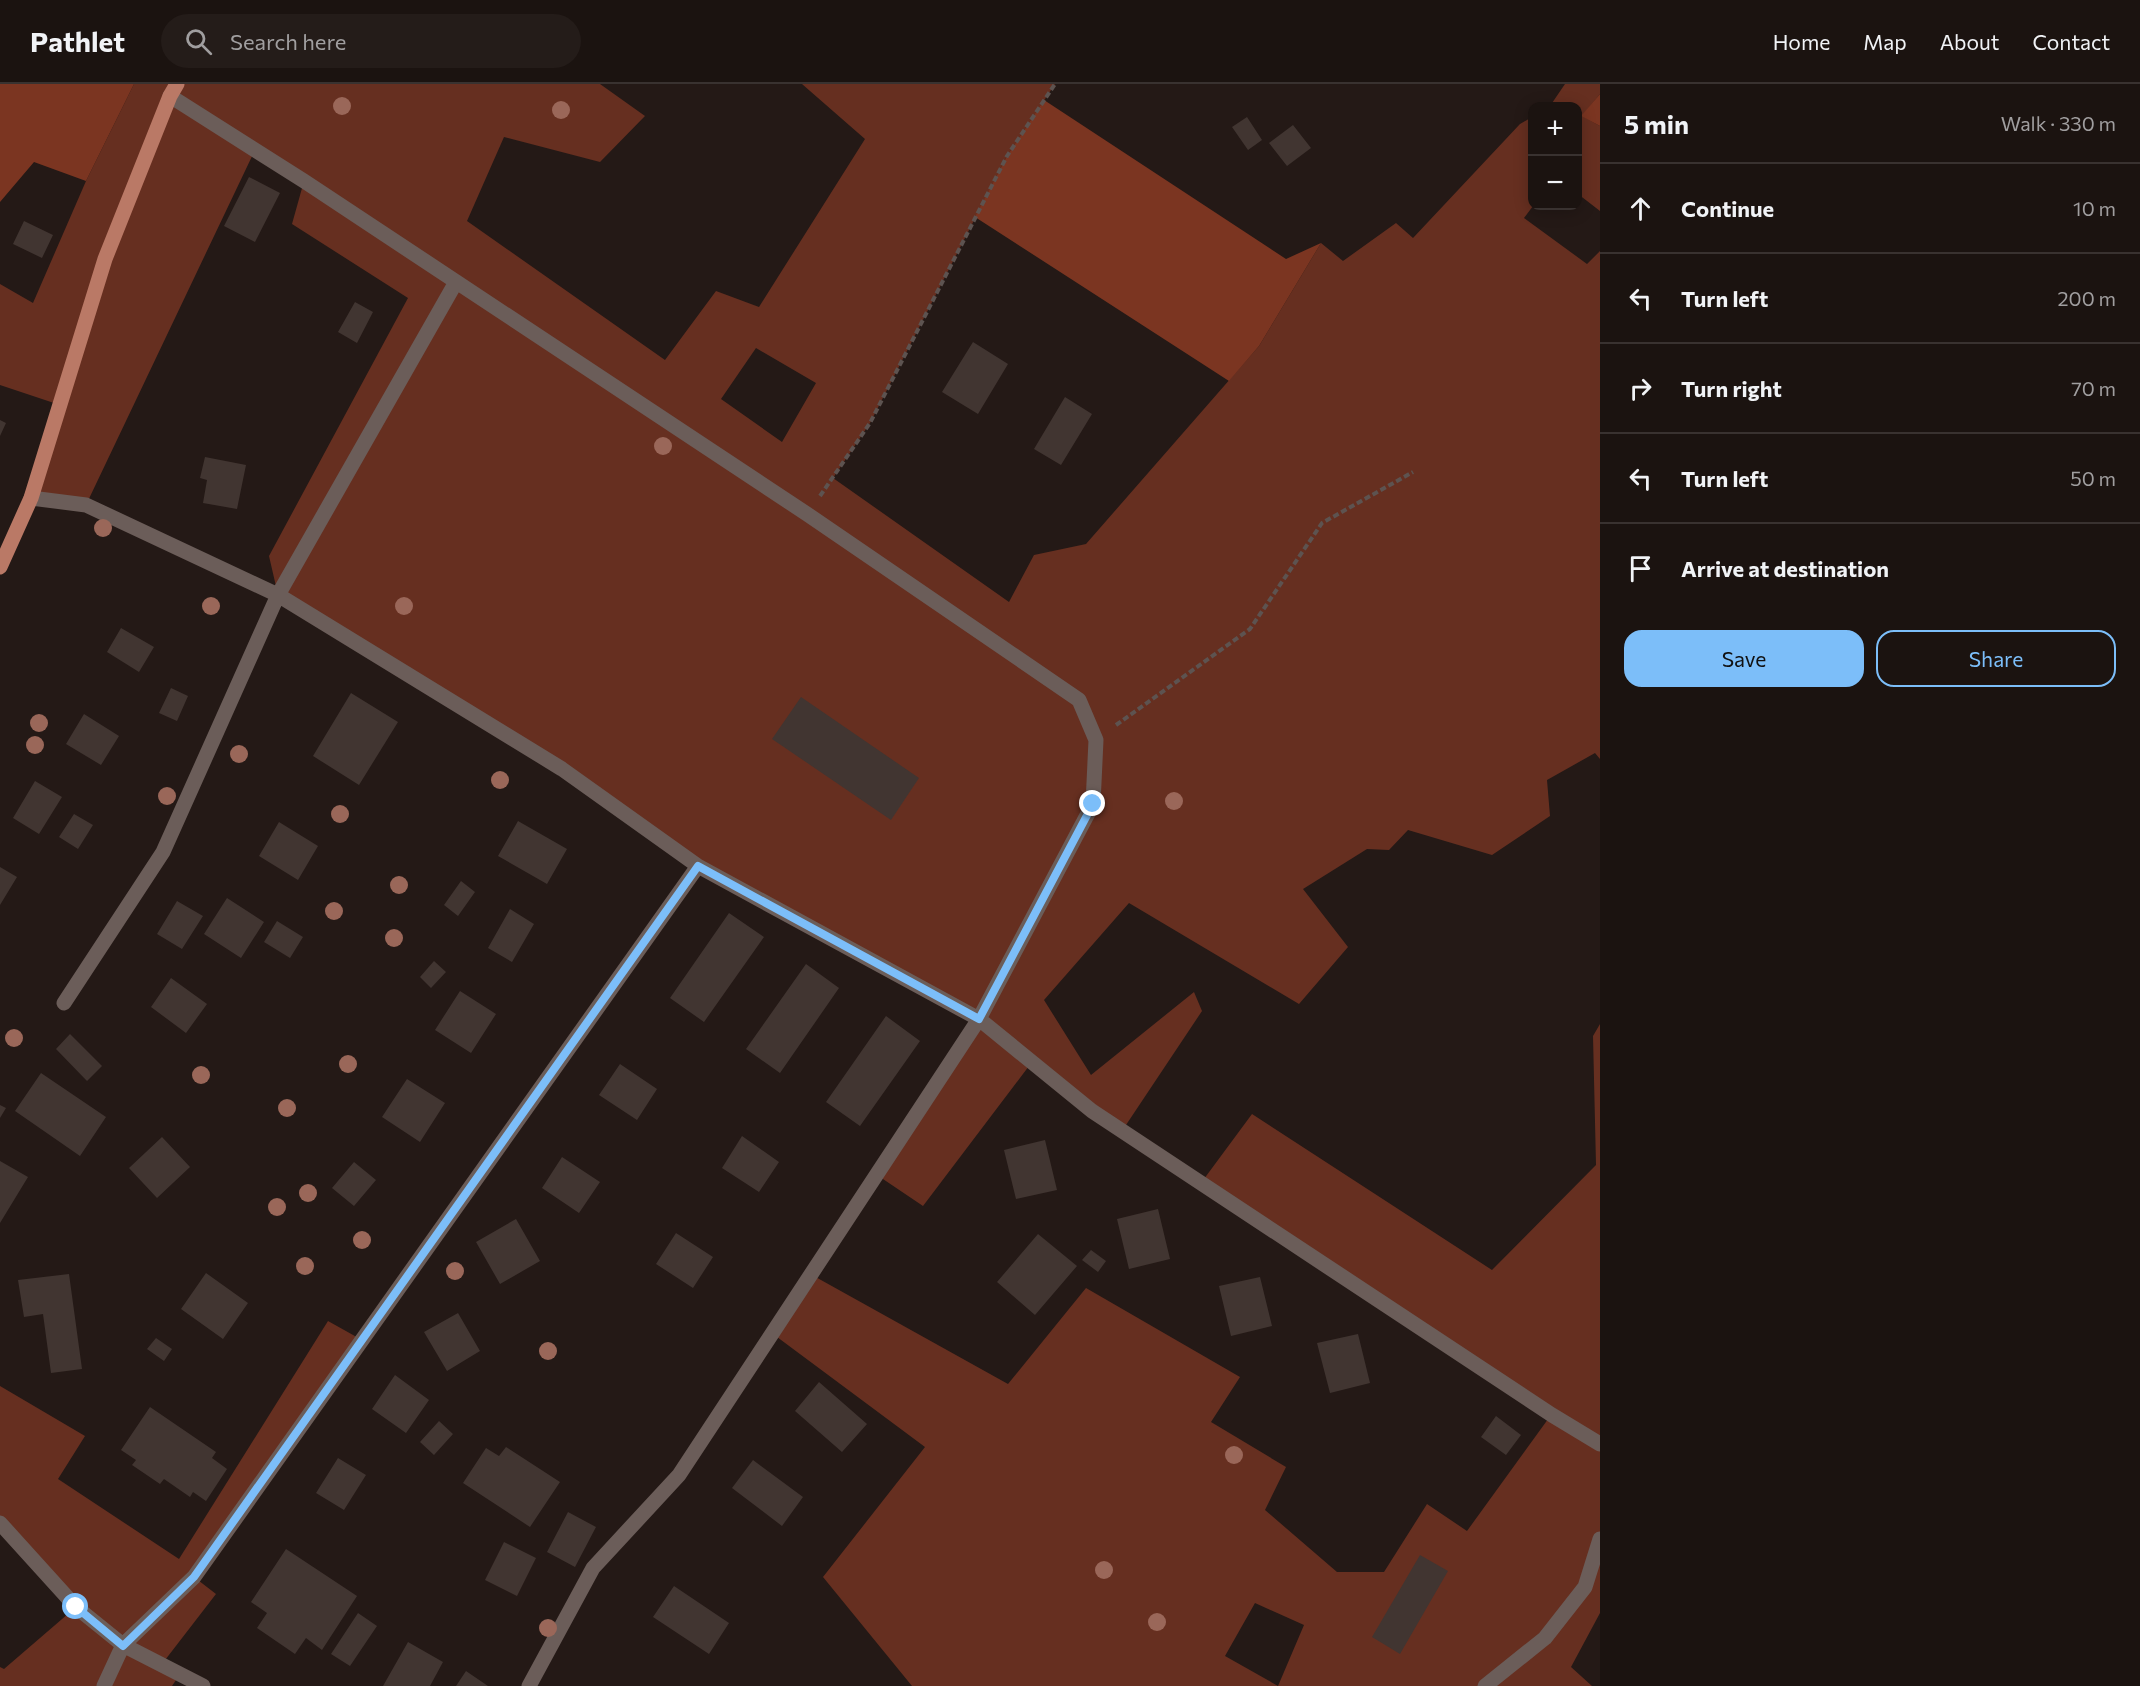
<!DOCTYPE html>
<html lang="en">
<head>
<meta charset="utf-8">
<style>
	:root { --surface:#1b1310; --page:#241c19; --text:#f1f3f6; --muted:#a09e9f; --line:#393230; --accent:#7cbef9 }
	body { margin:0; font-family:Commissioner,sans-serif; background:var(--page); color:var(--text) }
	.controls { position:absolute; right:18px; top:18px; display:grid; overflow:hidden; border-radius:12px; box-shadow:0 3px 15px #0003 }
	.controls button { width:54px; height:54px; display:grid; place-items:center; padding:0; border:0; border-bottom:2px solid var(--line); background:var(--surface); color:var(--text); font:30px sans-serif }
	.stop { position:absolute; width:18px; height:18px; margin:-14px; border:4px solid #7cbef9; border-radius:50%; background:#fff }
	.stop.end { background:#7cbef9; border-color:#fff; box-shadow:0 2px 6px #0008 }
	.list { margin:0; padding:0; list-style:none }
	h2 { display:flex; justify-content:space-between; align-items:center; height:78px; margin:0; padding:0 24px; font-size:26px }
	h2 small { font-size:20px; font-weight:400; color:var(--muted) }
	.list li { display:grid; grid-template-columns:39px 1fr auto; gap:18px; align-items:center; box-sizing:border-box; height:90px; padding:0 24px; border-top:2px solid var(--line) }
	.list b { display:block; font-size:22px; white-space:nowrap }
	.list em { font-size:20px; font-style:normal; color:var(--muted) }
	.actions { display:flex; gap:12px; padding:18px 24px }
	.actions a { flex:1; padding:14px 0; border:2px solid var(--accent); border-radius:18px; text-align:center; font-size:21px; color:var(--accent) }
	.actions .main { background:var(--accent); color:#111 }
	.icon { flex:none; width:33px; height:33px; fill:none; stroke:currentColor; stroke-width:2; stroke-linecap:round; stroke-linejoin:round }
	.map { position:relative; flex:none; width:1600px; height:1602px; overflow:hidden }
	header { display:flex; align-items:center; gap:36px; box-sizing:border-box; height:84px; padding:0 30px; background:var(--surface); border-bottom:2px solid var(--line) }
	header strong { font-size:28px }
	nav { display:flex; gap:33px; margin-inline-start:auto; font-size:21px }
	.search { width:420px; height:54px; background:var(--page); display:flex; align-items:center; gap:15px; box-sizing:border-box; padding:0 21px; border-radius:33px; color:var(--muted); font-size:22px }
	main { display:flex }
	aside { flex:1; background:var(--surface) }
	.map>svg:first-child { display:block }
</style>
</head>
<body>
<header>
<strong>Pathlet</strong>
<div class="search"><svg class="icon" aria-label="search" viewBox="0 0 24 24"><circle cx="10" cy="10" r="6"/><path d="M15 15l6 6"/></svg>Search here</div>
<nav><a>Home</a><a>Map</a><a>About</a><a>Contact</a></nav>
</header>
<main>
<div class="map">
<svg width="1600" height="1602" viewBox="0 0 1600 1602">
	<rect width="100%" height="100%" fill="#241916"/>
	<!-- green -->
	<path fill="#662f20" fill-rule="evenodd" d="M134 0H600L645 32 600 78 504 53 467 137 665 276 716 207 759 223 865 55 802 0H1055L1007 72 870 339 833 394 1009 518 1034 471 1086 460 1259 262 1321 159 1343 177 1396 139 1413 154 1520 40 1532 33 1533 122 1524 134 1587 180 1600 167V675L1595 669 1547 696 1550 732 1492 771 1408 746 1389 766 1367 765 1303 805 1348 863 1299 920 1129 819 1044 916 1091 991 1194 908 1202 927 1122 1047 1032 978 923 1122 877 1091 978 935 698 782 562 685 278 511 269 472 408 214 292 140 304 97 255 66 86 421 31 414 60 321 0 301V200L33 219 86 97ZM756 264 816 299 782 358 721 315Z
		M1565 0H1600V10L1582 32 1600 42V127L1578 110V22H1550Z
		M1600 940V1529L1571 1583 1592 1602H912L823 1493 925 1363 773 1250 812 1191 1008 1300 1086 1204 1240 1293 1211 1338 1286 1383 1265 1426 1337 1488H1384L1427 1420 1467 1447 1551 1331 1201 1099 1252 1030 1492 1186 1596 1081 1593 952ZM1255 1519 1304 1541 1278 1602 1225 1572Z
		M328 1237 362 1256 194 1493 216 1510 162 1580 180 1590 172 1602H0V1583L4 1585 76 1523 0 1439V1302L85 1352 58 1395 179 1475Z"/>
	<!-- forest -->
	<path fill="#7b3521" d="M0 0H134L86 97 34 78 0 118Z
		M1600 10V42L1581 32Z
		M1044 16 1286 175 1321 159 1259 262 1229 297 975 133 1007 72Z"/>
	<!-- building -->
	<path fill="#413531" d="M1247 33 1262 56 1248 66 1232 43Z
		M1293 41 1311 64 1287 82 1269 59Z
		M249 93 280 109 255 158 224 142Z
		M24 137 53 151 42 174 13 160Z
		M355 218 373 228 357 259 338 248Z
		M973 258 1008 280 978 330 942 308Z
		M1065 313 1092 330 1061 381 1034 365Z
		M0 336 6 339 0 352Z
		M205 373 246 381 237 425 203 419 207 396 200 394Z
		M121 544 154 563 139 588 107 568Z
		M171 604 188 612 177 637 159 629Z
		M351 609 398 638 359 701 313 672Z
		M801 613 919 694 891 736 772 655Z
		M84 630 119 652 101 681 66 660Z
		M35 697 62 713 39 750 13 734Z
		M74 730 93 741 78 765 59 753Z
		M518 737 567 765 547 800 498 772Z
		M279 738 318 762 298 796 259 772Z
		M0 783 17 793 0 821Z
		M461 797 475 808 458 832 444 821Z
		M227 814 264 838 241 874 204 850Z
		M177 817 203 832 182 865 157 850Z
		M510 825 534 840 512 878 488 864Z
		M729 829 764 853 704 938 670 914Z
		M277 837 303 853 290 874 264 858Z
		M434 877 446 888 431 904 420 893Z
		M806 880 839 904 780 989 746 965Z
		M171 894 207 920 186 949 151 923Z
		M460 907 496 930 471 969 435 946Z
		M886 932 920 957 860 1042 826 1018Z
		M70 950 102 982 87 997 56 965Z
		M620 980 657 1005 637 1036 599 1011Z
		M41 989 106 1033 80 1072 15 1027Z
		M407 995 445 1019 420 1058 382 1033Z
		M0 1021 6 1024 0 1034Z
		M742 1052 779 1078 759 1108 722 1084Z
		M162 1053 190 1083 157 1114 129 1084Z
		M1045 1056 1057 1106 1016 1115 1004 1066Z
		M562 1073 600 1098 579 1129 542 1104Z
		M0 1077 28 1093 0 1139Z
		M354 1078 376 1096 354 1122 332 1104Z
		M1158 1125 1170 1175 1129 1185 1117 1135Z
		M516 1135 540 1177 500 1200 476 1158Z
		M676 1149 713 1173 693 1204 656 1180Z
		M1038 1150 1077 1182 1035 1231 997 1198Z
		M1091 1166 1106 1177 1098 1188 1082 1176Z
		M206 1189 248 1219 223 1255 181 1225Z
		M69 1190 82 1285 51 1289 43 1230 24 1233 18 1196Z
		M1260 1193 1272 1242 1231 1252 1219 1202Z
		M458 1229 480 1267 447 1287 424 1248Z
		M1358 1250 1370 1299 1330 1309 1317 1259Z
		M156 1254 172 1265 164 1277 147 1265Z
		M395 1291 429 1316 406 1349 372 1325Z
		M819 1298 867 1340 842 1368 795 1327Z
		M150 1323 216 1368 212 1374 227 1385 206 1417 193 1408 190 1413 164 1395 160 1400 132 1381 136 1376 121 1366Z
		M1496 1332 1521 1351 1506 1371 1481 1353Z
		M439 1337 453 1350 434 1371 420 1358Z
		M506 1363 560 1398 530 1443 463 1399 486 1364 499 1372Z
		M338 1374 366 1391 344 1426 316 1409Z
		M753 1376 803 1413 782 1442 732 1404Z
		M568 1428 596 1443 575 1483 547 1468Z
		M504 1458 536 1474 517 1512 485 1496Z
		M286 1465 357 1512 322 1566 306 1554 295 1570 257 1544 267 1529 251 1518Z
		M1420 1471 1448 1487 1400 1570 1372 1553Z
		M674 1502 729 1539 709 1570 653 1533Z
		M358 1529 377 1542 350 1582 331 1570Z
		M408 1558 443 1578 430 1602H383Z
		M466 1587 488 1602H456Z"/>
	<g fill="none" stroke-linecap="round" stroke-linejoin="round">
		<!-- path -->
		<path stroke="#5d5350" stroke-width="4" stroke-dasharray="6 3" stroke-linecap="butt" d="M820 412 870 339 1007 72 1055 0
			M1116 641 1250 545 1322 439 1413 388"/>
		<!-- minor -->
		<path stroke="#6b5d59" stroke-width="15" d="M170 12 304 97 807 430 1079 616 1096 656 1093 720 979 935 679 1391 593 1484 529 1602
			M31 414 86 421 278 511 562 685 698 782 979 935 1092 1027 1552 1331 1600 1360
			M64 919 163 768 278 511 456 198
			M0 1439 76 1523 123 1561 203 1602
			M104 1602 123 1561 194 1493 698 782
			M1485 1602 1545 1554 1585 1503 1600 1455"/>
		<!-- major -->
		<path stroke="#ba7966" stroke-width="15" d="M0 483 31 414 105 175 170 12 177 0"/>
	</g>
	<!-- trees -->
	<g fill="#9a6759">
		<circle cx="342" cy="22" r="9"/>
		<circle cx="561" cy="26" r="9"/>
		<circle cx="663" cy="362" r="9"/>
		<circle cx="103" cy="444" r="9"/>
		<circle cx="211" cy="522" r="9"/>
		<circle cx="404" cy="522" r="9"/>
		<circle cx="39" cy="639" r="9"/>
		<circle cx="35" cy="661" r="9"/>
		<circle cx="239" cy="670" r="9"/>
		<circle cx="500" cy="696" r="9"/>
		<circle cx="167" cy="712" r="9"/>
		<circle cx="1174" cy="717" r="9"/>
		<circle cx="340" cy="730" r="9"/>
		<circle cx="399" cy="801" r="9"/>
		<circle cx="334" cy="827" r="9"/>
		<circle cx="394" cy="854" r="9"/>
		<circle cx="14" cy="954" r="9"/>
		<circle cx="348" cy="980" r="9"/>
		<circle cx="201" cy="991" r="9"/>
		<circle cx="287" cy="1024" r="9"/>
		<circle cx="308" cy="1109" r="9"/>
		<circle cx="277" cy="1123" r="9"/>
		<circle cx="362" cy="1156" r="9"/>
		<circle cx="305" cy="1182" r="9"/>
		<circle cx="455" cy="1187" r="9"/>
		<circle cx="548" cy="1267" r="9"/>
		<circle cx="1234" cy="1371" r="9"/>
		<circle cx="1104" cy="1486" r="9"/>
		<circle cx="1157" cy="1538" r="9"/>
		<circle cx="548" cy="1544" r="9"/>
	</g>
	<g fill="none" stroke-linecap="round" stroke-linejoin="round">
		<!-- route -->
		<path stroke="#7cbef9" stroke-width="8" d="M76 1523 123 1562 194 1493 698 782 979 935 1093 720"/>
	</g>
</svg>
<div class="controls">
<button>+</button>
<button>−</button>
</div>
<div class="stop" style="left:76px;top:1523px"></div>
<div class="stop end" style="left:1093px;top:720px"></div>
</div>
<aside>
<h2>5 min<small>Walk · 330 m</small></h2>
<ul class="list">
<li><svg class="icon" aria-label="ahead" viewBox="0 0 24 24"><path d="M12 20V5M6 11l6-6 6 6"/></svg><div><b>Continue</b></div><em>10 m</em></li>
<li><svg class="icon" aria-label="left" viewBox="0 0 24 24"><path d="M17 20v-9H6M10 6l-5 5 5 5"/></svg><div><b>Turn left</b></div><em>200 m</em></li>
<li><svg class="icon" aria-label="right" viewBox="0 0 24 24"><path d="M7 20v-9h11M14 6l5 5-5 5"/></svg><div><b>Turn right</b></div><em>70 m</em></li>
<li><svg class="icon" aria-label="left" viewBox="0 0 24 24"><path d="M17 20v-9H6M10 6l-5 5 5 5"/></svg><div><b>Turn left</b></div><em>50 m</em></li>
<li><svg class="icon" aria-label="arrive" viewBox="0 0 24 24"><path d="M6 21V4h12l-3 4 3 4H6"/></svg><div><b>Arrive at destination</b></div></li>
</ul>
<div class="actions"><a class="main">Save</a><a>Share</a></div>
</aside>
</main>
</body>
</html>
